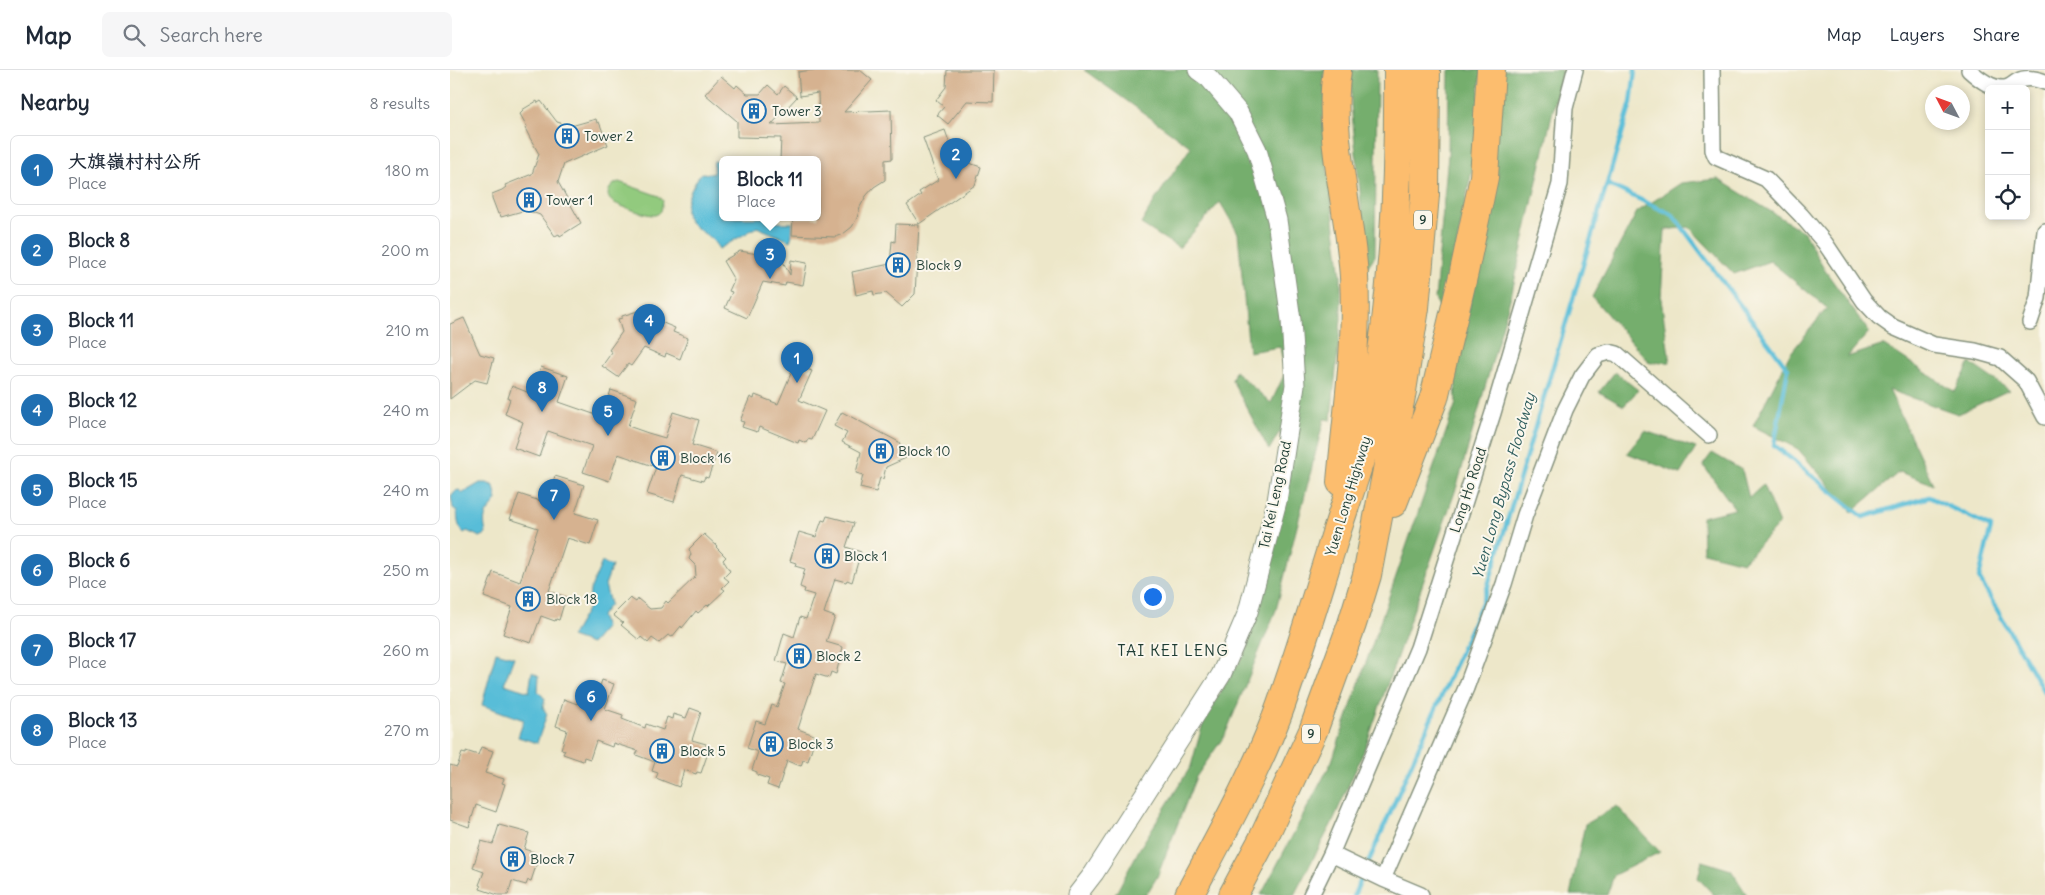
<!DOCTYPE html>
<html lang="en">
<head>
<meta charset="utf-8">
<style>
	:root { --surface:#fff; --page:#f6f6f7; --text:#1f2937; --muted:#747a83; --line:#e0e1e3; --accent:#1f6fb2 }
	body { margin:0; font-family:Delius,"LXGW WenKai TC",sans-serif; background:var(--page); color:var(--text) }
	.controls { position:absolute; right:15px; top:15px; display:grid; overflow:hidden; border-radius:8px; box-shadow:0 2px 8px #0003 }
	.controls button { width:45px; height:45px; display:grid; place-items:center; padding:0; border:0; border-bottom:1px solid var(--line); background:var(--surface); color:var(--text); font:25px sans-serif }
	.compass { position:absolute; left:1475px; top:15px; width:45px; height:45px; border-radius:50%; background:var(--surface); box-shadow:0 2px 8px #0003; rotate:311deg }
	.you { position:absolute; left:702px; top:526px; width:18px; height:18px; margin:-12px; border:4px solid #fff; border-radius:50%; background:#1a73e8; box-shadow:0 0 0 8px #1a73e833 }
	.badge { display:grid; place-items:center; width:32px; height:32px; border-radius:50%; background:var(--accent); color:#fff; font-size:16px; font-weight:700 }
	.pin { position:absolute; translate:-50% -41px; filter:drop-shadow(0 1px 2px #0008) }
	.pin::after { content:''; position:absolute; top:26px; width:18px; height:15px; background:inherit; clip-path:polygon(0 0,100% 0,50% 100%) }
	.popup { position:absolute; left:269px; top:86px; width:102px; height:65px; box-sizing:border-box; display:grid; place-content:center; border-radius:8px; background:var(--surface); filter:drop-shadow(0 1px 4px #0005); font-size:16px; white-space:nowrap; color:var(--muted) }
	.popup b { font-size:19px; color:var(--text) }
	.popup::after { content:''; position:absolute; left:50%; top:100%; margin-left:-10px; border:10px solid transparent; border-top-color:var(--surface) }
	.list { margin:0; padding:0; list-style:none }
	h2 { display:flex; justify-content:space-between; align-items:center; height:65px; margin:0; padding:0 20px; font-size:21px }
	h2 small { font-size:16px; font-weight:400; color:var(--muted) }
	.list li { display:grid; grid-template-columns:32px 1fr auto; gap:15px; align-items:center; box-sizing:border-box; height:70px; margin:0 10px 10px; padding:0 10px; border:1px solid var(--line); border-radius:8px }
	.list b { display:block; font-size:19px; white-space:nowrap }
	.list p { margin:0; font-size:16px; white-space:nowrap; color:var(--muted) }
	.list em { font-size:16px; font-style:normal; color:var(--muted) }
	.icon { flex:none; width:28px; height:28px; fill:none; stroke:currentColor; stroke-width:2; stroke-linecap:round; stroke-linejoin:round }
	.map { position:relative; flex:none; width:1595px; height:825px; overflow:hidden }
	header { display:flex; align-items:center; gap:30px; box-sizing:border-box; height:70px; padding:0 25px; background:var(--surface); border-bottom:1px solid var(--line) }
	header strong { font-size:24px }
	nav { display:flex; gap:28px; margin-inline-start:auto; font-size:18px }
	.search { width:350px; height:45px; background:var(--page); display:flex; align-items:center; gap:12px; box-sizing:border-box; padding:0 18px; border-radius:8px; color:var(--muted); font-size:19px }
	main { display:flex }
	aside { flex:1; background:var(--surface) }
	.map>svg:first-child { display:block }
</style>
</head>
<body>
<header>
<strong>Map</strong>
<div class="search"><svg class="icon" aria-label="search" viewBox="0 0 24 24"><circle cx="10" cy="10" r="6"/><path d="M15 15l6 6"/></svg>Search here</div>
<nav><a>Map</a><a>Layers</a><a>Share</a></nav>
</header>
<main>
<aside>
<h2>Nearby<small>8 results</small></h2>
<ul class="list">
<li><span class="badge">1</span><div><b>大旗嶺村村公所</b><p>Place</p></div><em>180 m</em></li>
<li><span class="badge">2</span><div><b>Block 8</b><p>Place</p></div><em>200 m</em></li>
<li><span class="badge">3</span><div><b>Block 11</b><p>Place</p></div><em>210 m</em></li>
<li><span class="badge">4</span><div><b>Block 12</b><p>Place</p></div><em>240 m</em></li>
<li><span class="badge">5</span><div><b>Block 15</b><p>Place</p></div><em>240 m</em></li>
<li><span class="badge">6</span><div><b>Block 6</b><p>Place</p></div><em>250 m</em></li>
<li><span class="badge">7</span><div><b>Block 17</b><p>Place</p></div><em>260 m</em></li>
<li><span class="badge">8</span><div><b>Block 13</b><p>Place</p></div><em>270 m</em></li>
</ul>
</aside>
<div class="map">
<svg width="1595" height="825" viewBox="0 0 1595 825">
	<rect width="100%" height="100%" fill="#fbf7ec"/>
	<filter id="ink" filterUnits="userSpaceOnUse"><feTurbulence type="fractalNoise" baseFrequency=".02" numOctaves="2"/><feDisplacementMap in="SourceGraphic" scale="10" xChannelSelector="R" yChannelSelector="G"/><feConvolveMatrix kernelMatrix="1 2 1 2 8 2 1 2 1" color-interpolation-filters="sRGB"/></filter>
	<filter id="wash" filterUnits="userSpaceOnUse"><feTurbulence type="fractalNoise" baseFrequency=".0096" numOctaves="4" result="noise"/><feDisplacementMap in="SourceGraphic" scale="20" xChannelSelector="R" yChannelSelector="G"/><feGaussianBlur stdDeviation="1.12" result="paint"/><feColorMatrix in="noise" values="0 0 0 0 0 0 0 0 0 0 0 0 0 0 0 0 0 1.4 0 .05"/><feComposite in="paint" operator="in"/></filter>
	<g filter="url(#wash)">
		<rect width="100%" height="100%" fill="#ede7c9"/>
		<!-- green -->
		<path fill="#92ca7e" stroke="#588459" d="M169 112 209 126 213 131 211 141C209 143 208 144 205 145 198 146 169 136 163 132 153 126 160 114 169 112Z"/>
		<!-- forest -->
		<path fill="#75ae6d" stroke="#4a7650" d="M634 0H875L876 87 891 206V249L881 350 874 349 826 540 775 665 746 707 707 807 696 825H665L690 778 741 696 755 646 797 580 810 533 837 413 830 361 819 380 782 310 785 301 821 333 835 303 830 277 799 282 788 163 770 132 729 178 691 154 705 130 741 77Z
			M902 0H927L925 186 915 200 910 121 901 35Z
			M999 0H1031L1024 90 993 243 985 229 998 84Z
			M1054 0H1112L1062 222 1007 416 914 681 882 753 844 825H811L882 691 1006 333 1005 305 1025 210Z
			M1268 109 1354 162 1374 199 1419 262 1397 287 1434 275 1505 322 1520 293 1559 320 1508 344 1439 320 1483 414 1449 402 1402 442 1348 379 1303 356 1340 284 1377 238 1320 191 1284 204 1239 157 1215 160 1211 229 1220 292 1200 293 1142 227 1187 142 1231 113Z
			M1165 302 1188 320 1174 336 1149 322Z
			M1195 361 1246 378 1230 404 1177 383Z
			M1262 383 1292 400 1299 428 1313 415 1329 454 1293 492 1253 482 1252 447 1285 439 1253 395Z
			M1167 736 1210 782 1164 805 1157 825H1120L1135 754Z
			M1252 791 1281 800 1297 825H1264L1248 808Z"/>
		<!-- water -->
		<path fill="#59bdd8" stroke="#3c7d86" d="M264 91 272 92V148H316V152L343 153 342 165 340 171 307 157 269 179C260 164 252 164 241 153 228 139 243 116 251 103L263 104Z
			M30 413H37L44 416 47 430C36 445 32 443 36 464L30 467 17 461 14 463C7 456 8 450 7 441L3 438 1 426 5 421 9 420 13 423Z
			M152 492 162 496 155 515 160 534 151 546 155 558 141 574 121 567 139 536 140 520Z
			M46 582 64 587 54 614 79 622 82 602 89 606 88 621 95 629 93 638 97 644 87 673 68 667 74 650 32 635Z"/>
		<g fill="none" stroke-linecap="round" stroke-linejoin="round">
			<!-- stream -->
			<path stroke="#59bdd8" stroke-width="4.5" d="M1157 114 1223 145 1338 299 1324 375 1413 447 1479 427 1541 457 1529 508 1595 624
				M904 825 1035 526 1181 33 1185 0"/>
		</g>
		<g id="blocks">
			<!-- building -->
			<path fill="#d6b290" d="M363 0H410L422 10 394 42 441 40 442 89 435 90V110L424 117 416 126 410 137 407 148 402 157 393 164 385 167 342 165 343 148H368V90H330L331 68 287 67V51L255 24 271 6 285 18 287 15 297 24H310L318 15 328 24 334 16 347 27 321 55 369 53 368 23 350 26 348 2Z
				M497 0H544L543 32 517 31 498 54 487 45 494 37 486 30 496 17Z
				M87 31 88 33 91 31 107 52 121 56 146 49 147 53 149 52 158 75 114 94 108 112 131 153 110 166 109 164 105 166 90 145 76 140 51 147 50 144H48L42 128V124L52 120 56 117 55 115 82 104 89 84 80 68 75 58 77 57 75 53 70 44 73 41 72 40Z
				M495 60 502 80 506 79 510 90 531 97 525 115 469 154 457 135 471 125 469 122 488 110 473 68Z
				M446 154 469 155 465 224 452 237 436 223 424 225 423 221 406 225 402 202 440 194 442 171 445 172Z
				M290 181 331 188 340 205 341 190 357 193 353 215 336 212 335 216 313 212 297 248 275 238 282 222 279 221 284 210 273 191Z
				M197 238 198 240 202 238 206 250 225 258 223 262 238 268 230 289 216 283 215 287 194 278 181 296 178 294 168 307 152 296 162 282 159 280 172 262 168 249 172 248V246Z
				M14 248 30 284 44 288 37 313 25 310 0 329V254Z
				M345 294 362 301 349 330 375 341 362 370 358 369 356 373 349 370 348 373 309 357 307 362 292 357 294 352 290 351 300 327 304 329 305 325 328 334Z
				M91 297 118 306 109 332 152 347 161 320 187 329 178 356 198 363 215 368 223 342 249 350 242 375 267 383 258 408 255 407 253 411 232 405 224 432 197 424 206 397 168 384 159 411 145 406 133 402 142 376 98 361 89 387 64 378 73 352 55 344 60 329 58 328 62 316 82 324Z
				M392 342 449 372 456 388 436 397 433 409 430 408 426 422 410 418 413 405 406 403 411 382 392 372 397 363 384 356Z
				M105 406 134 415 125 443 148 450 140 475 117 468 99 521 116 527 109 550 106 549 105 551 91 546 81 573 53 564 62 537 34 527 43 502 70 512 88 458 60 449 69 424 96 433Z
				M377 446 404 453 396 477 411 482 402 512 397 510 396 512 385 509 374 543 385 547 376 572 393 577 386 604 381 602 379 608 366 604 356 634 348 659 364 665 363 670 364 671 358 691 353 690 351 696 337 691 328 719 317 715 319 709 307 705V702L302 700 308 682 297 678 306 651 315 654 322 635 327 637 335 614 331 613 337 594 326 591 334 563 344 567 350 547 356 549 364 525 354 522 355 519 350 517 355 499 345 496 346 493 340 491 349 462 366 467 372 450 375 451Z
				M254 464 267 476 266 477 276 487 273 490 280 501 274 507 279 511 272 518 275 520 258 536 257 535 248 543 246 541 237 552 232 558 231 556 222 567 218 565 209 573 202 568 198 573 191 567 189 570 171 555 173 553 163 545 180 528 186 532 188 529 200 539 211 538 216 531 218 533 246 506 245 495 239 489 241 484 239 479Z
				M152 610 164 614 155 639 173 645 172 649 195 658 196 654 213 660 217 647 222 649 223 644 236 648 240 638 251 642 242 670 256 674V676L260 677 251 703 247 702 246 704 234 700 229 717 216 712 206 708 208 703 202 701 205 692 186 685 188 681 163 673 162 677 146 671 140 689 134 687 133 691 113 684 115 680 111 679 117 660 106 656 114 629 127 634 133 616 136 617 138 612 150 616Z
				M31 677 43 681 35 703 54 709 52 713 55 714 46 742 26 735 19 757 0 750V695L7 697 12 683 16 684V681L28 685Z
				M49 755 79 763 74 779 86 783V786L89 787 81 811 78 810 76 815 62 811 58 825H48L30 819 31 816 29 815 34 802 23 798 31 771 43 774Z"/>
		</g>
	</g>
	<g filter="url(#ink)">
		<use href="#blocks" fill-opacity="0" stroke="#86927e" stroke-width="1"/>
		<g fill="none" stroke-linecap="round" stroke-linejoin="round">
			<!-- minor casing -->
			<g stroke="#86927e" stroke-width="18">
				<path id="minor" d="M1262 0 1263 80 1266 87 1316 109 1351 145 1375 173 1414 231 1429 247 1443 257 1484 275 1525 281 1550 288 1576 311 1595 347
					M1519 0C1528 8 1541 19 1554 18 1560 18 1564 13 1568 11 1577 6 1587 9 1595 12
					M1580 252 1588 228 1595 161
					M881 784 933 809 971 825
					M933 809 1016 618 1054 514 1075 445 1115 340 1132 306 1148 285 1159 282 1167 284 1259 365
					M861 825 881 784 968 578 1043 343 1110 114 1115 38 1125 0"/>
			</g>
			<!-- tertiary casing -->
			<g stroke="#86927e" stroke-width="21">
				<path id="tertiary" d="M627 825 644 803 771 605 798 542 827 431 845 315 841 250 827 150 807 80 788 42 759 8 748 0"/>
			</g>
			<!-- motorway casing -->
			<g stroke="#86927e" stroke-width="30">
				<path id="motorway" d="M887 0C877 68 900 139 904 207 908 275 897 344 891 412
					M943 433 984 328 1014 202 1034 107 1041 0
					M739 825C770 767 803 708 827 646 850 584 868 520 888 457 901 417 916 378 923 336 944 225 949 113 948 0
					M783 825 813 769 863 661 902 554 917 505 952 321 965 238 975 125 976 0"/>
			</g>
			<!-- minor -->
			<use href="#minor" stroke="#fff" stroke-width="15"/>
			<!-- tertiary -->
			<use href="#tertiary" stroke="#fff" stroke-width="19"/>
			<!-- motorway -->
			<use href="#motorway" stroke="#fcbd6e" stroke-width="28"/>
		</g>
	</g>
	<!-- icons -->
	<defs>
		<g id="building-ring" transform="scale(1.25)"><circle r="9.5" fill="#fbf7ec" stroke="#1f6fb2" stroke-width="1.5"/><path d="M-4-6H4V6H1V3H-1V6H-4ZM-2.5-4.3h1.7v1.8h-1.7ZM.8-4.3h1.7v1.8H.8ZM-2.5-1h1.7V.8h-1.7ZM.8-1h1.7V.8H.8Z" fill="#1f6fb2"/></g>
	</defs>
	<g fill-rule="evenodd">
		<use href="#building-ring" x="304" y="41"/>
		<use href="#building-ring" x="117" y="66"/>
		<use href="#building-ring" x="79" y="130"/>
		<use href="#building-ring" x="448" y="195"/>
		<use href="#building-ring" x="431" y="381"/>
		<use href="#building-ring" x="213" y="388"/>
		<use href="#building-ring" x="377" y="486"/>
		<use href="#building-ring" x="78" y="529"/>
		<use href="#building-ring" x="349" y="586"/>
		<use href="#building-ring" x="321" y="674"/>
		<use href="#building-ring" x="212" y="681"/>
		<use href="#building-ring" x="63" y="789"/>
	</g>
	<g text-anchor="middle" stroke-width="4" stroke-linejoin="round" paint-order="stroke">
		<!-- shield labels -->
		<g fill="#fbf7ec" stroke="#61756b" stroke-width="1">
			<rect x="964" y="140.5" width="18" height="19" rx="4"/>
			<rect x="852" y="654.5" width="18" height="19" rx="4"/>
		</g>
		<g font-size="12" font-weight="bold" fill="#1f3d34">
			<text x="973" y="154">9</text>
			<text x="861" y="668">9</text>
		</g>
		<!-- poi labels -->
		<g font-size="14" fill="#1f3d34" stroke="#fbf7ec" text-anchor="start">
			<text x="322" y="46">Tower 3</text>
			<text x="134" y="71">Tower 2</text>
			<text x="96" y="135">Tower 1</text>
			<text x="466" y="200">Block 9</text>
			<text x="448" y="386">Block 10</text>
			<text x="230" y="393">Block 16</text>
			<text x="394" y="491">Block 1</text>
			<text x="96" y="534">Block 18</text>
			<text x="366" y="591">Block 2</text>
			<text x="338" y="679">Block 3</text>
			<text x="230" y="686">Block 5</text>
			<text x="80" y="794">Block 7</text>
		</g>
		<!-- street labels -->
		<g font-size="14" fill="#1f3d34" stroke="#fbf7ec">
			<text transform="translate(1018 420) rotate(-72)" y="5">Long Ho Road</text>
			<text transform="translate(825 425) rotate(-78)" y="5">Tai Kei Leng Road</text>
			<text transform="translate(898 426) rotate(-73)" y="5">Yuen Long Highway</text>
		</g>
		<!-- water labels -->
		<g font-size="15" font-style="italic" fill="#2e5d5d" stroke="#fbf7ec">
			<text transform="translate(1054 416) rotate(-74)" y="5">Yuen Long Bypass Floodway</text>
		</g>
		<!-- quarter labels -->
		<g font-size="16" letter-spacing="1" fill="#1f3d34" stroke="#fbf7ec">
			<text x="723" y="586">TAI KEI LENG</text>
		</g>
	</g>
</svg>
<div class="controls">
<button>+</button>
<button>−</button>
<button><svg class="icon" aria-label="locate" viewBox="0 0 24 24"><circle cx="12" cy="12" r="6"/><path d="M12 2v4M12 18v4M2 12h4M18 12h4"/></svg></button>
</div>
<svg class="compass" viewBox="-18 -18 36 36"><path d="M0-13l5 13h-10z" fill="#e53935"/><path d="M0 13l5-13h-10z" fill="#747a83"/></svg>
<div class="you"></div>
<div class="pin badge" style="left:347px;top:313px">1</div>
<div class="pin badge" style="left:506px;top:109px">2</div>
<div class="pin badge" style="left:320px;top:209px">3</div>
<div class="popup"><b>Block 11</b>Place</div>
<div class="pin badge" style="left:199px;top:275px">4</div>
<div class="pin badge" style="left:158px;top:366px">5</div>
<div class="pin badge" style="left:141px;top:651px">6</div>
<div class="pin badge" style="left:104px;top:450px">7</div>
<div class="pin badge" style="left:92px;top:342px">8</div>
</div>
</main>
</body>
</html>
